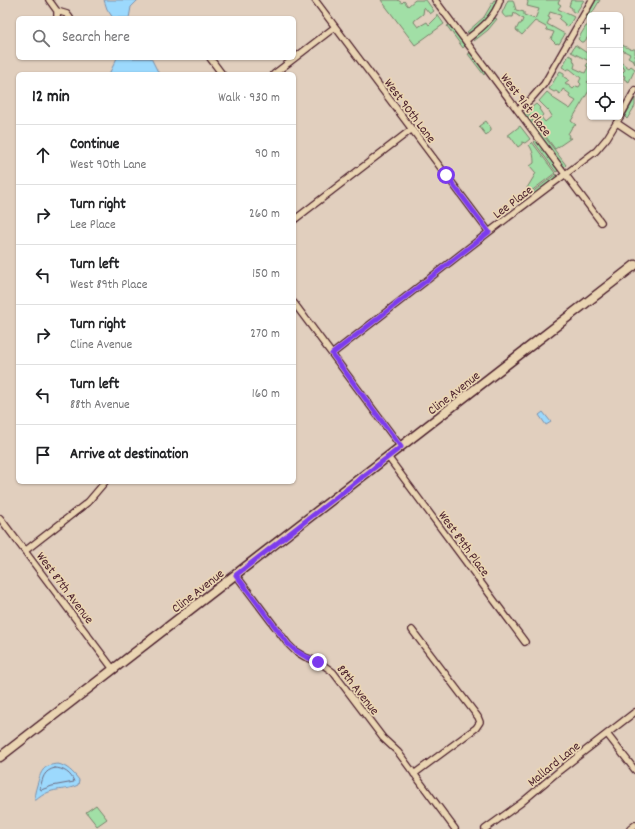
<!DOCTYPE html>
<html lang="en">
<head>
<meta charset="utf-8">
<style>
	:root { --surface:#fff; --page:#f2f2f2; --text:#202124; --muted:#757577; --line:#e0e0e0 }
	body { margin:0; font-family:Dekko,sans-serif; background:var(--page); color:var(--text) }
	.controls { position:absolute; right:12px; top:12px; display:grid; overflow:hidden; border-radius:6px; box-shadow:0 1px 3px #0004 }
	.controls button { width:36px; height:36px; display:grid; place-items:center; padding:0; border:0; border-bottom:1px solid var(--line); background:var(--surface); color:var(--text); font:20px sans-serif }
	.stop { position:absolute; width:12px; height:12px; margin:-9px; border:3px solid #7c3aed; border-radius:50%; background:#fff }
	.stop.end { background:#7c3aed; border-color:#fff; box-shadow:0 1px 4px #0008 }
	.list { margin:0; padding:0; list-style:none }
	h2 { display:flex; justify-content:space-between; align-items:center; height:52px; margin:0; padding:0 16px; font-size:17px }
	h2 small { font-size:13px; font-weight:400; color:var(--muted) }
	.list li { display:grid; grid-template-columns:26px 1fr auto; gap:12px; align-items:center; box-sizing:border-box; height:60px; padding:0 16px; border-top:1px solid var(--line) }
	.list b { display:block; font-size:15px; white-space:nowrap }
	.list p { margin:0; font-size:13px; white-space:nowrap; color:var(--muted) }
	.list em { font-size:13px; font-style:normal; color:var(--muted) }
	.icon { flex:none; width:22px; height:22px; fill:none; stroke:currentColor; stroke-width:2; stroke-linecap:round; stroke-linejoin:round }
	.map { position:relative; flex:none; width:635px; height:829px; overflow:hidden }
	.search { position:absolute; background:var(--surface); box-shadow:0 1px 3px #0004; left:16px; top:16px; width:280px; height:44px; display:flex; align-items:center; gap:10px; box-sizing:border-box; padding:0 14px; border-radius:6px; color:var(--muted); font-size:15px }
	.panel { position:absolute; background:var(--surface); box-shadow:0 1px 3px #0004; left:16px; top:72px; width:280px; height:412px; border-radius:6px }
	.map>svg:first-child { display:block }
</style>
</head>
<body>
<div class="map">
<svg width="635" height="829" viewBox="0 0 635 829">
	<rect width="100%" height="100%" fill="#e1cfbe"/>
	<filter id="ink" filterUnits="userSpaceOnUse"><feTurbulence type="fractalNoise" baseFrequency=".025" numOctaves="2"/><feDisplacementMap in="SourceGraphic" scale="8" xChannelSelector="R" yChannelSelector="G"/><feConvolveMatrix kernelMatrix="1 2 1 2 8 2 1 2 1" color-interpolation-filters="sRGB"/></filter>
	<g filter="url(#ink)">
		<!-- green -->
		<path fill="#a1dfa6" stroke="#767f68" d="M381 0H398L402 3 404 1 408 6 415 0H426L434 11 430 14 424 7 423 14 415 20 414 22 418 27 427 22 429 25 436 18 437 14 444 24 415 45Z
			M494 0H497C491 14 482 27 468 33L467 32 484 17Z
			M508 0H513L516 10 524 12V15L535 19 539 9 527 6 528 2 527 0H560L558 3 561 5 558 9 574 17 568 27 565 26 564 23 559 19 561 17 560 15 550 12 548 17 550 18 547 24 565 34 559 44 557 43 556 44 551 39 554 32 547 30 546 27 535 21 522 35 516 30 519 24H521L523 19 514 13 513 17C507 16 506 20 502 13Z
			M571 0H584L576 13 572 11V8L569 6Z
			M596 0H600L588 20 586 18Z
			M495 18 497 19 488 30 474 41V38L487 27Z
			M449 25 465 46 463 48 447 26Z
			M589 25 590 26V38L588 37 584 42H581L578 39 586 26H587Z
			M620 44 632 50 633 49H635V64L633 60 628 57 630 54 620 49Z
			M575 45 587 53 589 51 590 52V79L587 82 590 84V89L571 121 576 125 572 127 568 134 569 136 568 138H571L555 149 527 111 536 104 540 108 539 109 543 115 541 117 545 122 552 116 549 111 539 101 547 92 553 97V98L570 109 576 101 569 97 570 94 563 89 560 94 556 91 554 92 549 89 560 71 564 73V77L569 80 565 83 566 85H568L573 89 576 86 579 87 581 84 579 82 581 78 570 69H568L567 70 562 67 569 55 574 58 573 59 575 64 574 68 585 73 588 67 586 66 589 61 571 52Z
			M470 53 485 73 484 75 468 54Z
			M620 62 629 68 631 66 635 69 629 82 624 79 625 76 621 74 625 70 624 68 620 66Z
			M635 98V106L627 119 625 117V116Z
			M526 112 566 165 564 167 525 116 524 113Z
			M486 121 491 128V131L486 135 479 126Z
			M520 126 530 139 525 143 522 142V144L518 147 510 136H507Z
			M536 140 557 169 558 171 556 172 534 142Z
			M532 142 555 173 530 192 527 188 536 173 530 166 534 163C534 157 533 150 529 145Z
			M556 174 557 176 555 178 531 197V193Z
			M96 805 107 819 97 826 86 812Z"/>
		<!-- water -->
		<path fill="#9cd9fd" stroke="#7b8fa9" d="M104 0H138L131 7 129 18H113L107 9Z
			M117 58H151L159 74H109Z
			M543 412 551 422 546 425 539 415Z
			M58 764C67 766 73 772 79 780L78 785C61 793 53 785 35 801 34 794 35 792 37 785 41 772 42 765 58 764Z"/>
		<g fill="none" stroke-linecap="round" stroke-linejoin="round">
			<!-- shore -->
			<path stroke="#6b697f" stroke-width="1" d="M55 768C63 768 72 774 74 782L52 786 41 790 40 788C43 778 43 771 55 768Z"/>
			<!-- street casing -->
			<g stroke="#4a1f2b" stroke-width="8">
				<path id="street" d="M49 0 57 11V18
					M315 0 489 232
					M435 0 601 222
					M57 11 67 14 70 18
					M466 40C480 29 494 19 500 0
					M210 58 222 74
					M274 74 335 27
					M518 110 530 100 544 84 592 0
					M620 117 635 90
					M617 123 635 135
					M294 220 412 129
					M294 303 401 447
					M332 354 489 232 596 151 607 138 620 117
					M388 457 525 642
					M0 518 113 669
					M25 551 88 502 105 482
					M236 575 288 644 295 651 305 657 319 662 333 672 383 738 398 752 455 829
					M412 630 478 717 480 722 476 728 414 774
					M607 734 635 770
					M485 829 521 803 559 771 635 712
					M630 829 635 825"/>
			</g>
			<!-- secondary casing -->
			<g stroke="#4a1f2b" stroke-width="11">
				<path id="secondary" d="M0 757 635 265"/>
			</g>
			<!-- street -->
			<use href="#street" stroke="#ead5b3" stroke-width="5.5"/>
			<!-- secondary -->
			<use href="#secondary" stroke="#ead5b3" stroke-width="8"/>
		</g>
	</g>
	<g fill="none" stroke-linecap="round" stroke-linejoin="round" filter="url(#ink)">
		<!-- route -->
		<path stroke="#7c3aed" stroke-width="5" d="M318 662C306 657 297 653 288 644L236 575 401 447 332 354 489 232 446 175"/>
	</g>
	<g text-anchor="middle" stroke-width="3.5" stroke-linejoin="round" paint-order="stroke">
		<!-- street labels -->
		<g font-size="13" fill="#4a1f2b" stroke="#ead5b3">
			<text transform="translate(527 104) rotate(53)" y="5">West 91st Place</text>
			<text transform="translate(411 110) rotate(53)" y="5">West 90th Lane</text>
			<text transform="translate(512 201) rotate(-37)" y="5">Lee Place</text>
			<text transform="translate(453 392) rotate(-38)" y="5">Cline Avenue</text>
			<text transform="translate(465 543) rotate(54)" y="5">West 89th Place</text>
			<text transform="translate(66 587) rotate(53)" y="5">West 87th Avenue</text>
			<text transform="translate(197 590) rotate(-38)" y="5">Cline Avenue</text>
			<text transform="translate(359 689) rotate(52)" y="5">88th Avenue</text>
			<text transform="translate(553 763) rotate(-39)" y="5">Mallard Lane</text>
		</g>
	</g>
</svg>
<div class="controls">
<button>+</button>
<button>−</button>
<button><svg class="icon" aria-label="locate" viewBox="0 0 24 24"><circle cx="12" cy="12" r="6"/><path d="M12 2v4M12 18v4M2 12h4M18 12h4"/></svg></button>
</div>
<div class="stop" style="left:446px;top:175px"></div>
<div class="stop end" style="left:318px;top:662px"></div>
<div class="search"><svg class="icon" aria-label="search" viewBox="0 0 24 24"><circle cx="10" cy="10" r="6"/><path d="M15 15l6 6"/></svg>Search here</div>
<section class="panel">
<h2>12 min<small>Walk · 930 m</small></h2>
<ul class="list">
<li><svg class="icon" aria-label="ahead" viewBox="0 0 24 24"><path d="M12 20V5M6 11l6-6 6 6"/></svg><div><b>Continue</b><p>West 90th Lane</p></div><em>90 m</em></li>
<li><svg class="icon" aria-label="right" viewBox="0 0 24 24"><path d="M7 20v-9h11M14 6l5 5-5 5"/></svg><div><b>Turn right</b><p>Lee Place</p></div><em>260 m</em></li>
<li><svg class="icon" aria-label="left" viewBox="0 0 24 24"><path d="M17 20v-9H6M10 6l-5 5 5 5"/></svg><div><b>Turn left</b><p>West 89th Place</p></div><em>150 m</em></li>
<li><svg class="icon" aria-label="right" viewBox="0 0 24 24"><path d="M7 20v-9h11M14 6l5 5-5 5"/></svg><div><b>Turn right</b><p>Cline Avenue</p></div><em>270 m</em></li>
<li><svg class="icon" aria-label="left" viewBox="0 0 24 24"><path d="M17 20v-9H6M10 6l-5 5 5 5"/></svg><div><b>Turn left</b><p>88th Avenue</p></div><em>160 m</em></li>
<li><svg class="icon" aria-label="arrive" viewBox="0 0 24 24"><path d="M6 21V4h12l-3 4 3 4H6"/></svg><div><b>Arrive at destination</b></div></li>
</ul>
</section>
</div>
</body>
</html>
